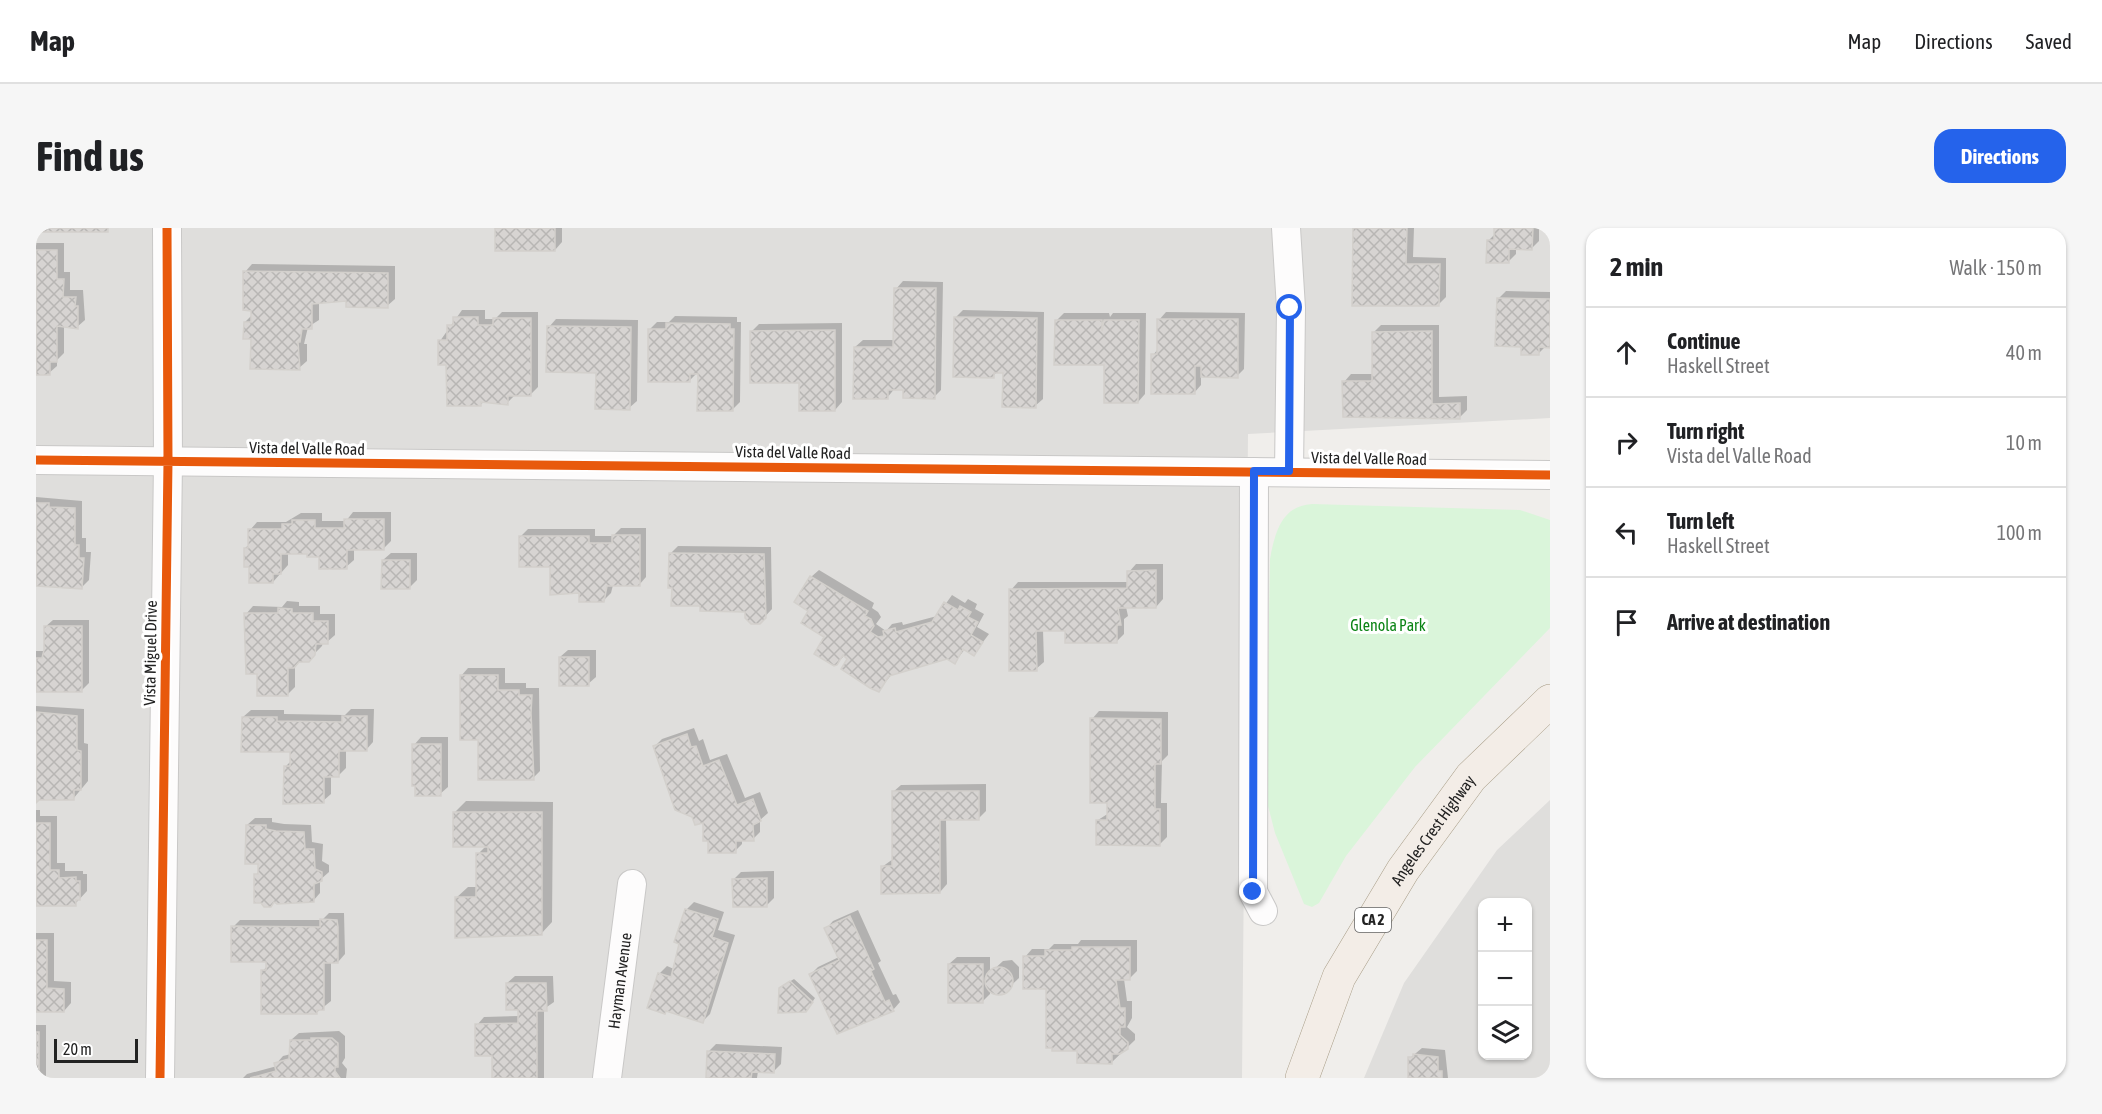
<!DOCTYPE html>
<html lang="en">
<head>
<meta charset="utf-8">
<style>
	:root { --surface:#fff; --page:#f6f6f6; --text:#202124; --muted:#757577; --line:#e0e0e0; --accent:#2563eb }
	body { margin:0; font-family:"Asap Condensed",sans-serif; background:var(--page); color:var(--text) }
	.controls { position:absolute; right:18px; bottom:18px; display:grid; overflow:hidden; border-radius:12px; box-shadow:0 2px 4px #0004 }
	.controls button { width:54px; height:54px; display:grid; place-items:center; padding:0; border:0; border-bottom:2px solid var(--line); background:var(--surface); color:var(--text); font:30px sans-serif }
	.scale { position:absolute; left:18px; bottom:15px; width:84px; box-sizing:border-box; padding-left:6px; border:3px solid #222; border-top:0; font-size:16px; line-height:21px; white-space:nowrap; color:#222; -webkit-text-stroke:4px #fff; paint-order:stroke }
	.stop { position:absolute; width:18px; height:18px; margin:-14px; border:4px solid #2563eb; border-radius:50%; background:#fff }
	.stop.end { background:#2563eb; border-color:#fff; box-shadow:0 2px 6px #0008 }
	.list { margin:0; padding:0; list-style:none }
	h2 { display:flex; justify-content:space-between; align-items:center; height:78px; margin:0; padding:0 24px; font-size:26px }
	h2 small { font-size:20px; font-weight:400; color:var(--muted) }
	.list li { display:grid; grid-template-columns:39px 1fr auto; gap:18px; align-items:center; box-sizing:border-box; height:90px; padding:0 24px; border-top:2px solid var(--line) }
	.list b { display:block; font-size:22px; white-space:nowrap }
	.list p { margin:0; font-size:20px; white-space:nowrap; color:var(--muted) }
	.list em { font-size:20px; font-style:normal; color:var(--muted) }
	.icon { flex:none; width:33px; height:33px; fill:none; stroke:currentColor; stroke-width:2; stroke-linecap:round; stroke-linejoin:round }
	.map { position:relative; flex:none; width:1514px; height:850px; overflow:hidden; border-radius:18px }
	header { display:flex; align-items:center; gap:36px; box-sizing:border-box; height:84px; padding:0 30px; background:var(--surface); border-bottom:2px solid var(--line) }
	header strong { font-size:28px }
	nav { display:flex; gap:33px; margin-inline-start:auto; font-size:21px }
	.intro { display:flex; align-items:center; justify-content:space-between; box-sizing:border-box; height:144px; padding:0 36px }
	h1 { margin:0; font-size:42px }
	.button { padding:15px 27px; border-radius:18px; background:var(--accent); color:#fff; font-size:21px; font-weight:700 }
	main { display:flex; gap:36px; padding:0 36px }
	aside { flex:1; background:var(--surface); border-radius:18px; box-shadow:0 2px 4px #0004 }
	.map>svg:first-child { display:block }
</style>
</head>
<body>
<header>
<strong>Map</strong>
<nav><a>Map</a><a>Directions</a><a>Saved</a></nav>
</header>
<div class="intro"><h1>Find us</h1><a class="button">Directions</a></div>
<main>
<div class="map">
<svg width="1514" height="850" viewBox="0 0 1514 850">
	<defs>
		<pattern id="building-cross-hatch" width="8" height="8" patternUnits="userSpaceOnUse" patternTransform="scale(1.5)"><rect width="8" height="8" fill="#d7d4d2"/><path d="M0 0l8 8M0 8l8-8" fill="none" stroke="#b8b6b4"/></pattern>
	</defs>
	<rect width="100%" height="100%" fill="#f0eeeb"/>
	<!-- residential -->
	<path fill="#dfdedc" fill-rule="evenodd" d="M0 0H1514V190L1212 206 1206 850H0Z
		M1514 572V850H1328L1368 755 1461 622ZM1446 674H1492V828H1446Z"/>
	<!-- park -->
	<path fill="#daf5da" d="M1276 276 1484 282 1514 292V400L1379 539 1310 628 1283 675 1276 679 1268 676 1239 605 1230 570 1234 331C1239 305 1245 278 1276 276Z"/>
	<!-- shadow -->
	<path fill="#0003" d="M461 0H526V14L519 22Z
		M1318 0H1378L1377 29 1410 30V69L1402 77Z
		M1460 0H1503V13L1495 21 1480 20V26L1472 34 1452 13 1459 6Z
		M0 15H28V44H34V62H47L49 92 41 99 28 98V125L21 132V138L13 145 0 146Z
		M216 36 359 38V71L351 78 312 72 283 74V92L272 99 268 116H271V133L263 140 216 110 209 94 216 87 209 44Z
		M867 53 907 54 905 162 898 169 869 160H859L851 170 819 119 827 112H859L860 61Z
		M1470 63 1514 64V118H1510L1502 126 1487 118 1463 70Z
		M426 82H449V91H459L466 84H502V159L495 166 478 168 471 175 449 173 444 177 412 136 404 113Z
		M927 82 1008 84 1007 171 999 178 968 143H962L957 148 919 90Z
		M1130 84 1209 85 1208 141 1201 148H1165V157L1158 165 1117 127 1122 121 1123 92Z
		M1028 85H1073L1074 89 1077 85H1110L1109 166 1102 174 1070 136 1020 93Z
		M639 88 701 89V94H705L704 174 696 182 663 143 653 153 614 101 621 94H633Z
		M520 91 602 92 601 173 593 180 562 143 513 99Z
		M806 95V174L799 182 716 103 723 96Z
		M1345 97H1403V169L1431 168V182L1424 189 1308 154 1315 146H1337V105Z
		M0 269 46 273V310H50V324H55L53 352 45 360 0 356Z
		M317 284H355V313L348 320H318V332L310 339 273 325H252V337L237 354 215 337 209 320 214 316V302L221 294H250L265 285H286V293H310Z
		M585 300H610V349L603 357H577L575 365 567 373 544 363 485 308 492 301H559V308H577Z
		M642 318 735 319 736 381 724 394 711 382 666 377 634 326Z
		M355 325H381V352L373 360 347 332Z
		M1100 336H1127V371L1120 379H1090L1092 388 1088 391V406L1081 413 1031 402H1007L1008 434 1000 441 975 362 982 354H1093V344Z
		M783 342 838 375 836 380 842 384 845 389 840 396 850 403 856 396 866 394 867 397 901 388 916 367 929 375 932 371 941 376 939 381 948 386 941 399 953 406 938 426 929 421 919 434 911 430 856 446 843 462 826 455 807 441 813 430 809 427 800 436 790 408 774 382 775 349Z
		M251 373 263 374V378H284V386H299V407L291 414H287L286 418 272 432H263L259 437V459L251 467 222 445 210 386 217 378 246 379Z
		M17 392H53V455L45 463H0V423H8L9 399Z
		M532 422H560V449L552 456 524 429Z
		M432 440H469V455H490V460H503L504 543 497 550 425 448Z
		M0 478 48 481V515L52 516V553L37 571 0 572Z
		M315 481H338L337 514 330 522 310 521V540L302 548 295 547V566L287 573 249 539 255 533 256 523 207 489 215 482H248V486L309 487Z
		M1063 483 1132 484V527L1126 533 1125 575H1131V609L1124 616 1062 592 1073 585V573L1056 491Z
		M658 500 663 513 667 511 674 532 691 526 709 570 724 564 732 585 724 592V604L717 611H706V616L699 623 673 611 669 593 619 518 626 511Z
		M385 509H412V559L404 566 378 517Z
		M950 556V583L942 591H910L911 656 904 664 846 639 857 631V564L865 557Z
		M430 573 517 574 516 694 505 706 420 670 432 659H441L442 626 450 618 419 584Z
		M0 582H4V588H21V635H29V643H47V646H51V663L39 676H0Z
		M219 590H236V594L248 596 275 597 276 614 287 616 286 633 293 637V644L284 652V665L277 673 220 647 223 643V634L211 597Z
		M738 643V670L730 678 698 651 705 644Z
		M658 674 688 684 682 702 699 707 674 786 667 793 631 782 623 746 631 738 638 741 650 682Z
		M822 682 845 733 842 735 857 767 860 766 864 774 857 782 775 746 782 739 803 729 790 701 797 693Z
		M293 685H308L309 726 302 734H295V773L280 785 227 743 231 738V733L197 699 204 692H286Z
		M0 705H18V753L35 754V775L28 783 0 782Z
		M1045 712H1101V743L1093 751H1088L1091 773H1096V790L1091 799 1099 806V812L1076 834 1042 821 1011 759 989 729 996 721H1013L1018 716H1042Z
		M921 729H954V745L967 733 976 732 983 739V750L968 764 958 765 954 761V766L946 774 913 736Z
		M479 748H517L518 774 508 781V850H457V827L441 797 448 789 483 788V781L471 755Z
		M758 751 779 770 773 779 748 757Z
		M0 797H10V850H0Z
		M303 803 309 808V830L306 835 311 841 310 850H207L211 846 241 838 240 836 247 828 255 826V812L263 805Z
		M680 816 746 819 745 836 737 844 722 843 721 850H671L673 823Z
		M1386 820 1409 822 1412 850H1374V830Z"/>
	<!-- building -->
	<path fill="url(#building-cross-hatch)" stroke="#d3d0cc" stroke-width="1.5" d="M0 0H72V4H0Z
		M459 0H519V23H459Z
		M1317 0H1371L1370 36H1404L1403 78H1316Z
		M1458 0H1497L1496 22 1473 21V35H1450L1451 12H1458Z
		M0 22H21V51H28L27 69H40L39 78H42V101L21 98V134H14V147H0Z
		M207 43 352 45V80L310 79V73L276 76V101H266L264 114H262L264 142 214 141 215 111H207L208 94H215V83L207 82Z
		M858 60H900L899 171 867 170V162H852V171H817L818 119H857Z
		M1461 70 1514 71V120L1503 119V127H1485V119L1459 118Z
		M417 89H442V97H457V90H495V168H472V177L445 174V178H411L410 137H402V112H411V97H417Z
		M918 89 1001 90 1000 180 966 179 967 145H958V150L917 149Z
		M1121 91H1202V150L1165 149V138H1159V166H1115V126H1121Z
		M1019 92H1066V103L1068 92H1103L1102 175H1068V137H1018Z
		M630 95 694 96V101H698L697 183H661L662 146H654V154H612V101H630Z
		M511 98 595 99 594 182 559 181 560 145 510 144Z
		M799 102V183H763V155H714V103Z
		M1396 103V176L1424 175V191L1307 189 1306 153H1336V104Z
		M0 275H13V279L39 280V317H43V330H48L46 361 0 358Z
		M308 291H348V322H311V341H283V329H271V326H245V346H237V355H213V339H208V320H212V301H246V296H256V292H279V300H308Z
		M576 307H604V358H571L568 374H543V365L514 367V339H483V308H553V315H576Z
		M633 325 728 326 730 390 724 396H715L709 390V384L664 383V378H635L636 360H632Z
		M346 332H374V361H345Z
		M1120 342V380H1082L1085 397H1081V415H1029V403H1000L1001 443H973V361L1091 360V343Z
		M774 348 832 383 829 388 835 391 838 398 834 404 842 409 848 408 847 403 859 400 860 404 896 394 908 374 922 382 924 378 935 384 932 389 942 394 935 407 947 414 938 428 927 421 919 436 911 431 853 448 843 464 834 460 805 441 811 431 807 427 801 437 798 438 778 426 788 409 765 395 772 383 758 374Z
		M242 380 256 381V385H277V393H292V416H280L279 427 273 434H263L258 440H252V468H221V446H210L208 385H242Z
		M8 398H46V464H0V430H6L8 422Z
		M523 429H553V458H523Z
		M424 447H462V462H483V467H496L495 485 498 552H442V512H424Z
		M0 484 41 488V522L45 523V562H38V572H3L0 575Z
		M306 488H331V523H303V549H288V575L247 576 248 538H254V524H205L206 489H241V493L306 494Z
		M1054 490 1125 491V536H1119V581H1124V618L1060 617V592H1071V575H1054Z
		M651 506 655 519 660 518 667 538 683 532 701 577 717 571 725 593 717 597 718 613H700V625H672V613H667V595L659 597 656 589 639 582 617 518Z
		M376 516H405V568H379V558H376Z
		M856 563H943V592H904V665L845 666V638H856Z
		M417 584H506V707L419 710V669H440V625H452V619H417Z
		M0 595H14V642H23V650L40 649V653H44V672H40V678H0Z
		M210 597H230V601L240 603 268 604 269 621H278L279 641 286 644V653L278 656V674L241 676 238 674 235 679H228L225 675H218V646H222V636H209Z
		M731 650V679H697L696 651Z
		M649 681 682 691 676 709 692 715 667 795 630 783 629 786 611 780 622 745 635 749 643 716 638 714Z
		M814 688 838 741 835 743 849 774 853 772 858 783 801 806 773 746 803 732 788 700Z
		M284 691 301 692 302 699V735H288V782H281V786H225V742H230V734H195V698L284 699Z
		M0 712H11V760L28 761V784H0Z
		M1036 719H1094V752H1080L1084 780H1089V799H1084V807L1092 814V821L1084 826H1076V836L1041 835V823H1016V820H1010V761H987V728H1009V722H1036Z
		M912 736H947V775H912Z
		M949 753a14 14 0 1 1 28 0a14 14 0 1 1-28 0Z
		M754 753 777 774 770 784 742 785 743 760Z
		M470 755H510L511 783H501V850H456V828H439V796L482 795V782H470Z
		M0 804H3V850H0Z
		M275 810H296L302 815V839H299V843L304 850H214L240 843 238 835 253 831 254 812H275Z
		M671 823 739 826 738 845 716 844 715 850H670Z
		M1377 826 1402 829V843H1406V850H1372V829H1377Z"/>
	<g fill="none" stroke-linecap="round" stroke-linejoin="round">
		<!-- minor casing -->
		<g stroke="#c9c8c7" stroke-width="30">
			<g id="minor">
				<path d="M1250 0 1255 80 1253 244"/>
				<path d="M0 232 1514 247"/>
				<path d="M1218 244 1217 664 1227 683"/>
				<path d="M124 850 132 233 131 0"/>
				<path id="s1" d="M571 850 596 656"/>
			</g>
		</g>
		<!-- major casing -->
		<g stroke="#a79c86" stroke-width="34">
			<g id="major">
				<path id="s2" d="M1266 850 1303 749 1367 642 1435 549 1514 473"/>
			</g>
		</g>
		<!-- minor -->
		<use href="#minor" stroke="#fdfcfc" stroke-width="28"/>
		<!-- major -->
		<use href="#major" stroke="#f3ede7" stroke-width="33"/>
		<!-- cycleway casing -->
		<g stroke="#fff" stroke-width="13">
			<path id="cycleway" d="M0 232 1514 247
				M124 850 132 233 131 0"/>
		</g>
		<!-- cycleway -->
		<use href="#cycleway" stroke="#e8590c" stroke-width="9"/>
	</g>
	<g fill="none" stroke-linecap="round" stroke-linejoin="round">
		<!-- route -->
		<path stroke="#2563eb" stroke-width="8" d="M1217 664 1218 243H1253L1254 80"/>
	</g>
	<g text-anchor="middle" stroke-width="6" stroke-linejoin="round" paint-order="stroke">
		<!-- shield labels -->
		<rect fill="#fff" stroke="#646464" stroke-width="1.5" x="1319" y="680" width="36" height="24" rx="4.5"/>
		<g font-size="15" font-weight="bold" fill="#222">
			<text x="1337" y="697">CA 2</text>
		</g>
		<!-- street labels -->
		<g font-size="16" fill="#222" stroke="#fff">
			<text transform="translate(271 220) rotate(1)" y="6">Vista del Valle Road</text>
			<text transform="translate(757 224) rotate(1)" y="6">Vista del Valle Road</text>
			<text transform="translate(1333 230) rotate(1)" y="6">Vista del Valle Road</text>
			<text transform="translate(114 425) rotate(-89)" y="6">Vista Miguel Drive</text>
			<text dy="6" stroke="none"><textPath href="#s2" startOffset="282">Angeles Crest Highway</textPath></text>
			<text dy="6" stroke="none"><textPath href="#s1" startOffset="98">Hayman Avenue</textPath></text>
		</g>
		<!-- park labels -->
		<g font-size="16" fill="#0c8416" stroke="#fff">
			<text x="1352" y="403">Glenola Park</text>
		</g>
	</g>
</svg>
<div class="controls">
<button>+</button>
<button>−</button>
<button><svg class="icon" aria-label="layers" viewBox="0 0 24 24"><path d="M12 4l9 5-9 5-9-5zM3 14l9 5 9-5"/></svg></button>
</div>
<div class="scale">20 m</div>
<div class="stop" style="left:1254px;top:80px"></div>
<div class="stop end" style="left:1217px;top:664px"></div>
</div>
<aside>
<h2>2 min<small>Walk · 150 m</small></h2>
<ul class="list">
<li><svg class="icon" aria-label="ahead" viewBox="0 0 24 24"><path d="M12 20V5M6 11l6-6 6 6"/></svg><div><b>Continue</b><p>Haskell Street</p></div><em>40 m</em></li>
<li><svg class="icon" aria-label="right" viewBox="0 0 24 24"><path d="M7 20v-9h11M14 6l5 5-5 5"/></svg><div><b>Turn right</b><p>Vista del Valle Road</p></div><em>10 m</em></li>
<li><svg class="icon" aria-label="left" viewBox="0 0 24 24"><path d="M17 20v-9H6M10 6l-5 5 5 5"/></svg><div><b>Turn left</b><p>Haskell Street</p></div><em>100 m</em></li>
<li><svg class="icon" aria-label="arrive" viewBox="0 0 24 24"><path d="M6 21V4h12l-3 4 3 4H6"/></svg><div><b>Arrive at destination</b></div></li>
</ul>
</aside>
</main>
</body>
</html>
